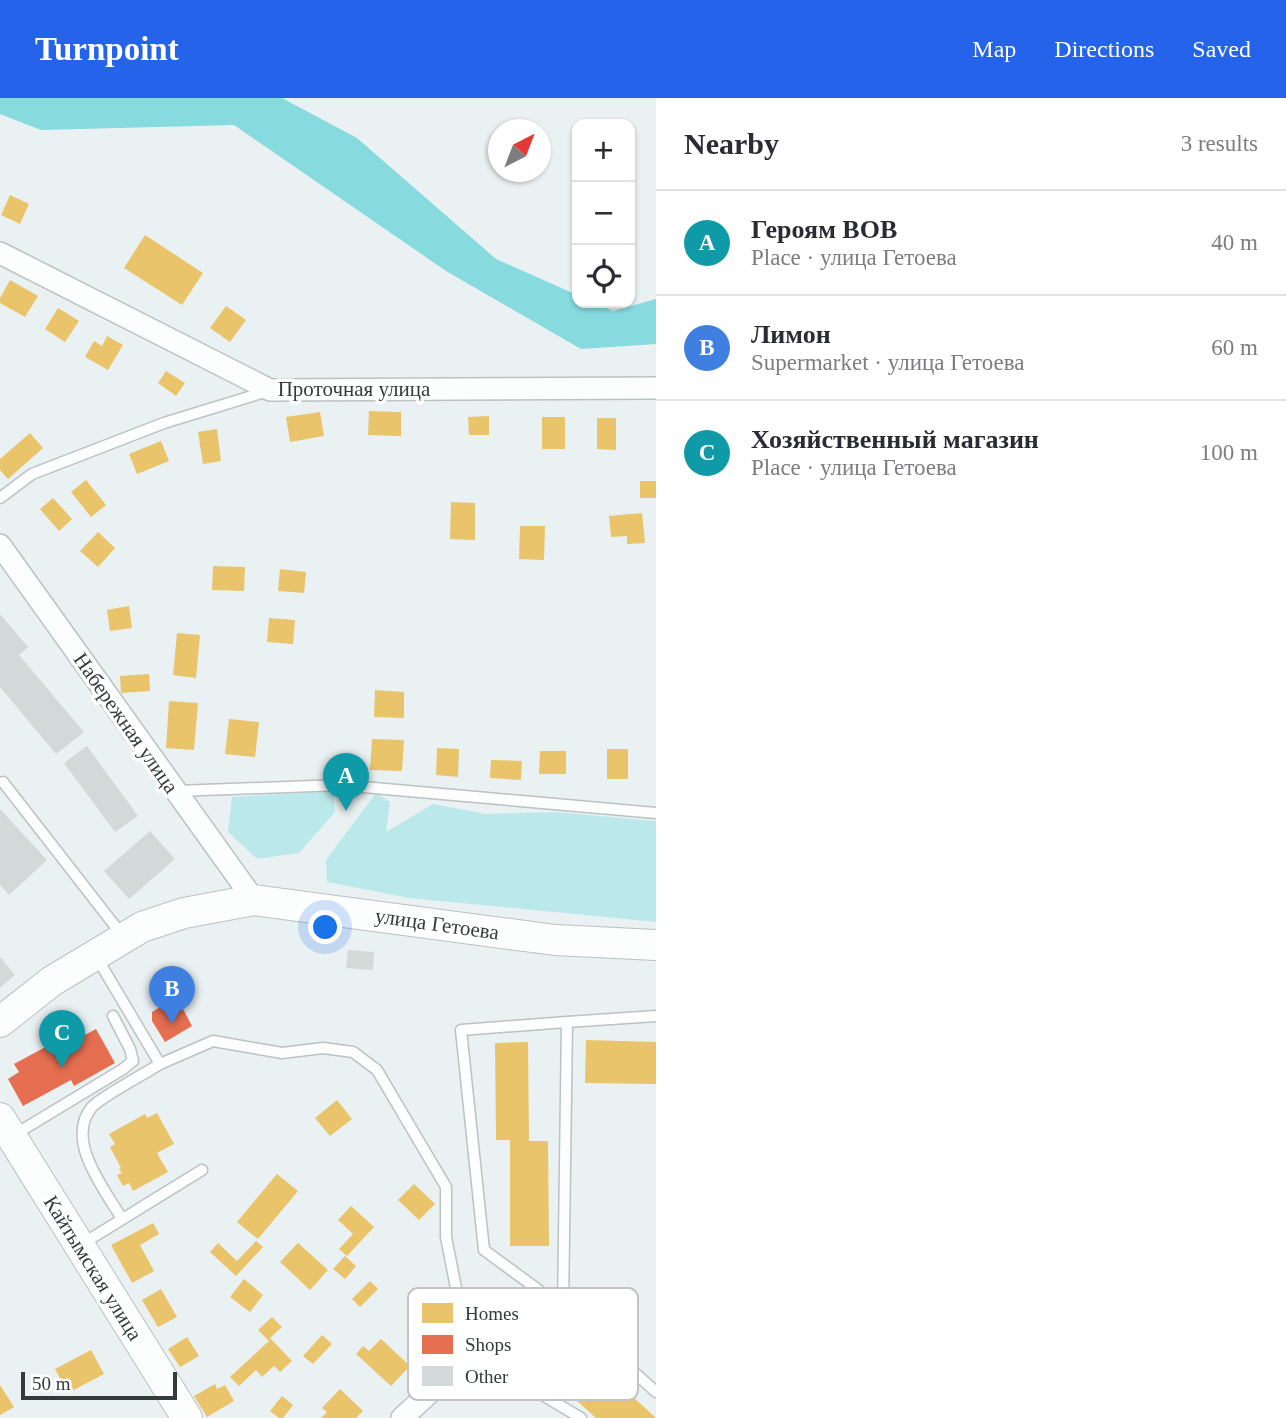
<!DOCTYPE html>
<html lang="en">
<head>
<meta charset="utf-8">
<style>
	:root { --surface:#fff; --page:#f7f7f7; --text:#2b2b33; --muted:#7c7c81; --line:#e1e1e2; --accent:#2563eb }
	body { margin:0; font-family:Georgia,serif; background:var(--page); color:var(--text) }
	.controls { position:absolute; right:21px; top:21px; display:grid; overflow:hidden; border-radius:14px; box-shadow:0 2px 5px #0004 }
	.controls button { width:63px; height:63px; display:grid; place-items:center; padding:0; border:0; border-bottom:2px solid var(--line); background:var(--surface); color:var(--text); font:35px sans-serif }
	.compass { position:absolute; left:488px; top:21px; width:63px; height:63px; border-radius:50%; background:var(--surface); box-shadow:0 2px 5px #0004; rotate:42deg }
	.scale { position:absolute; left:21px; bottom:18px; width:156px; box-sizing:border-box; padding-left:7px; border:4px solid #353a3a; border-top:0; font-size:19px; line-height:24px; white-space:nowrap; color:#353a3a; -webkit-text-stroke:5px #fff; paint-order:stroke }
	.you { position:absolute; left:326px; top:830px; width:24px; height:24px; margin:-18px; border:5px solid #fff; border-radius:50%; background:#1a73e8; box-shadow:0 0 0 10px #1a73e833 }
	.badge { display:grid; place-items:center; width:46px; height:46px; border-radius:50%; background:var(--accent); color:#fff; font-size:23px; font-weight:700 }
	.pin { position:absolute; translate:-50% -58px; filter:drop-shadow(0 2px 4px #0008) }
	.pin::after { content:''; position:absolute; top:37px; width:24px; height:21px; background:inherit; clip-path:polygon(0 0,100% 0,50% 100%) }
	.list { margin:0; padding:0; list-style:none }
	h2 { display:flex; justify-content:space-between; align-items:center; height:91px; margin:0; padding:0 28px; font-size:30px }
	h2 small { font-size:23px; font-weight:400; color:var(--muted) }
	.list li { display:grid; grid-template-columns:46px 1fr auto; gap:21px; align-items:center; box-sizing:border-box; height:105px; padding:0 28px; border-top:2px solid var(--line) }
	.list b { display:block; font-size:26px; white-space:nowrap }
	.list p { margin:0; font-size:23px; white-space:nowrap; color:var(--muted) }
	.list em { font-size:23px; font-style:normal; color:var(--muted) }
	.icon { flex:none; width:38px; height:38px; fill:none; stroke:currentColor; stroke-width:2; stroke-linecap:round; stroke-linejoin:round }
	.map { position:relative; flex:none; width:656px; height:1320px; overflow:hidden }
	header { display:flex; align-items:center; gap:42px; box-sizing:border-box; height:98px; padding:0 35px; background:var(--accent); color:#fff }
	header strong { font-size:33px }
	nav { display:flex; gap:38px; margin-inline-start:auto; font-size:24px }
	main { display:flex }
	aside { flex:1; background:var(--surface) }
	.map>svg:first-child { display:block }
</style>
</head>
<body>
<header>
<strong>Turnpoint</strong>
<nav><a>Map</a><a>Directions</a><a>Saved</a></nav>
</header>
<main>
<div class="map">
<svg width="656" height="1320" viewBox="0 0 656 1320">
	<rect width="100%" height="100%" fill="#eaf1f2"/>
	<!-- green -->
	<path fill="#bbe9eb" d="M333 693 335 714 299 755 257 761 228 734 232 699Z
		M376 695 390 704 386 734 433 706 485 716 555 714 656 723V824L409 800 327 784 326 762Z"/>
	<!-- water -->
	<path fill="#87dade" d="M0 0H282L357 40 496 161 577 197V205H595L613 213 656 201V246L581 251 446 173 234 27 41 32 0 16Z"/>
	<!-- homes -->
	<path fill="#e9c46a" d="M10 97 29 106 20 126 1 117Z
		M145 137 203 175 182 207 124 170Z
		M10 182 38 198 25 219 0 205V200Z
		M226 208 246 222 230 244 210 230Z
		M58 210 79 223 65 244 45 231Z
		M107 238 123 247 108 272 85 259 94 243 102 248Z
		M166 273 185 285 176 298 158 285Z
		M369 313 401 314V338L368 337Z
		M320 314 324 338 290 344 286 319Z
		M489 318V337H469L468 319Z
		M542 319H565V351H542Z
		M597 320H616V352L597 351Z
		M217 331 221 363 203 366 198 334Z
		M30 335 43 350 8 381 0 372V361Z
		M161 343 169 363 137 376 129 356Z
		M86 382 106 407 91 419 71 394Z
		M640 383H656V400H640Z
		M53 400 72 421 59 433 40 411Z
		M451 404 475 405V442L450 441Z
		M642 415 645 445 627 446V438L611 439 609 418Z
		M520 428H545L544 462 519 461Z
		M98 434 115 450 98 469 80 453Z
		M213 468 245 469 244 493 212 492Z
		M280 471 306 474 304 495 278 493Z
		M129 508 132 530 110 533 107 512Z
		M269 520 295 522 293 546 267 544Z
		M177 535 200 537 196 580 173 577Z
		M149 576 150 593 121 595 120 578Z
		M375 592 404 594V620L374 619Z
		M169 603 198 605 194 652 166 650Z
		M229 621 259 624 255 659 225 656Z
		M372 641 404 642 402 673 370 672Z
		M437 650 459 651 458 679 436 677Z
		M607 651H628V681H607Z
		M540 653H566V676H539Z
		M491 662 522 663 521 682 490 680Z
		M586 942 656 944V986L585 985Z
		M528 944 529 1043H548L549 1148H510V1042H496L495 945Z
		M337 1002 352 1021 330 1038 315 1020Z
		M157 1015 174 1046 157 1055 168 1074 133 1093 129 1085 123 1088 117 1077 122 1075 119 1071 121 1070 110 1049 115 1046 109 1036 145 1016 147 1020Z
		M277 1076 298 1093 258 1141 237 1124Z
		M414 1086 435 1106 419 1122 398 1102Z
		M351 1108 374 1129 347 1158 339 1151 353 1136 338 1122Z
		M153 1125 159 1136 140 1147 154 1173 132 1185 111 1147Z
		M256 1143 263 1149 236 1178 210 1154 218 1145 237 1163Z
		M298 1145 328 1172 310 1192 280 1164Z
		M345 1158 356 1168 345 1181 333 1171Z
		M244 1181 263 1197 250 1214 230 1199Z
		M370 1183 378 1191 360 1209 352 1201Z
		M161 1191 177 1219 158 1229 142 1202Z
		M272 1219 282 1229 270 1240 292 1263 280 1274 274 1268 262 1279 256 1272 239 1288 230 1279 269 1243 258 1232Z
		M322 1237 332 1246 313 1266 303 1258Z
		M567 1238 656 1320H596L540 1269Z
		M187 1239 199 1258 180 1269 168 1251Z
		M381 1241 410 1268 391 1288 356 1256 363 1248 369 1253Z
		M91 1252 104 1276 68 1295 55 1271Z
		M215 1286 217 1291 225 1287 234 1303 207 1319 194 1298Z
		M0 1287 14 1309 0 1317Z
		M340 1291 363 1313 356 1320H321L327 1314 322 1310Z
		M282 1298 293 1307 283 1320H279L270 1313Z"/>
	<!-- shops -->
	<path fill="#e76f51" d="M167 905 182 909 192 928 165 944 152 923V914Z
		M96 931 115 965 74 988 71 982 23 1008 8 981 19 974 14 966 51 946 55 953Z"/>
	<!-- building -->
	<path fill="#d3d9d9" d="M0 516 28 549 19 557 84 634 56 656 0 589Z
		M87 648 138 718 115 734 64 665Z
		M0 711 47 762 9 797 0 787Z
		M150 733 175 761 129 801 104 773Z
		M348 852 374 854 373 872 346 870Z
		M0 859 15 877 0 890Z"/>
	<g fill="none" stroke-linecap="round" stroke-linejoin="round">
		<!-- lane casing -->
		<g stroke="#bcc1c2" stroke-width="13">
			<path id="lane" d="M0 400 32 376 164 325 268 293
				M3 684 122 837
				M177 693 340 687 656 715
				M97 860 160 966C146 975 101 999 92 1009 64 1042 105 1092 122 1121
				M567 924 461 932 484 1152 563 1210 656 1294
				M160 966 213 943 282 955 323 950 353 954 377 972 446 1089V1139L456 1190 467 1228 526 1287 581 1320
				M14 1037 123 971 133 963 130 951 113 918
				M82 1146 202 1072
				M563 1210 567 924 656 918"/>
		</g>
		<!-- street casing -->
		<g stroke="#bcc1c2" stroke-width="24">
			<path id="street" d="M0 155 270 292 656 290
				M0 447 254 802
				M402 1320 440 1285 563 1210"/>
		</g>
		<!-- secondary casing -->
		<g stroke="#bcc1c2" stroke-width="32">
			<path id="secondary" d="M0 924 52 883 142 829 184 815 254 802 555 842 656 847
				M0 1020 187 1320"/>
		</g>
		<!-- lane -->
		<use href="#lane" stroke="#fcfdfd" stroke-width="10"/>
		<!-- street -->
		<use href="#street" stroke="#fcfdfd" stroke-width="21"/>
		<!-- secondary -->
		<use href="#secondary" stroke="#fcfdfd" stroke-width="30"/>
	</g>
	<g text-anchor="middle" stroke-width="7" stroke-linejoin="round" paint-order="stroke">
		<!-- street labels -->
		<g font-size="21" fill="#353a3a" stroke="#fff">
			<text x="354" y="298">Проточная улица</text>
			<text transform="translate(126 625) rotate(55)" y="7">Набережная улица</text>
			<text transform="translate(437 826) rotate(8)" y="7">улица Гетоева</text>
			<text transform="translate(93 1170) rotate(58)" y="7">Кайтымская улица</text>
		</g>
	</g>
	<!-- legend -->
	<rect x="408" y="1190" width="230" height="112" rx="10" fill="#fff" stroke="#c2c4c4" stroke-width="2"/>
	<rect x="422" y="1205" width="31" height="20" fill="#e9c46a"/>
	<rect x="422" y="1237" width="31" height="19" fill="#e76f51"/>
	<rect x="422" y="1268" width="31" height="20" fill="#d3d9d9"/>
	<g font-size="19" fill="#353a3a">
		<text x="465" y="1222">Homes</text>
		<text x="465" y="1253">Shops</text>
		<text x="465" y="1285">Other</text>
	</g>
</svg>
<div class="controls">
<button>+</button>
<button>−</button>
<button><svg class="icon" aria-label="locate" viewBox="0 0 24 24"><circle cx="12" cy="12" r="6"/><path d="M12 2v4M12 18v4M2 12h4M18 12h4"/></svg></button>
</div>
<svg class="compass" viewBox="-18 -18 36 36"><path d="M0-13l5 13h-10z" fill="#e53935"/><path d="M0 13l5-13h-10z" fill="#7c7c81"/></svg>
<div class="scale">50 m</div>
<div class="you"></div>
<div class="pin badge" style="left:346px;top:713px;background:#0f9aa8">A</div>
<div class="pin badge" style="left:172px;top:926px;background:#3f7fe0">B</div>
<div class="pin badge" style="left:62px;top:970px;background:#0f9aa8">C</div>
</div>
<aside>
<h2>Nearby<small>3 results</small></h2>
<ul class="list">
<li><span class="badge" style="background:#0f9aa8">A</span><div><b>Героям ВОВ</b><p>Place · улица Гетоева</p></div><em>40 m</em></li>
<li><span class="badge" style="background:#3f7fe0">B</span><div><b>Лимон</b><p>Supermarket · улица Гетоева</p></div><em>60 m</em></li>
<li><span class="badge" style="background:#0f9aa8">C</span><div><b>Хозяйственный магазин</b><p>Place · улица Гетоева</p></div><em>100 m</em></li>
</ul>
</aside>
</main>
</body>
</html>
